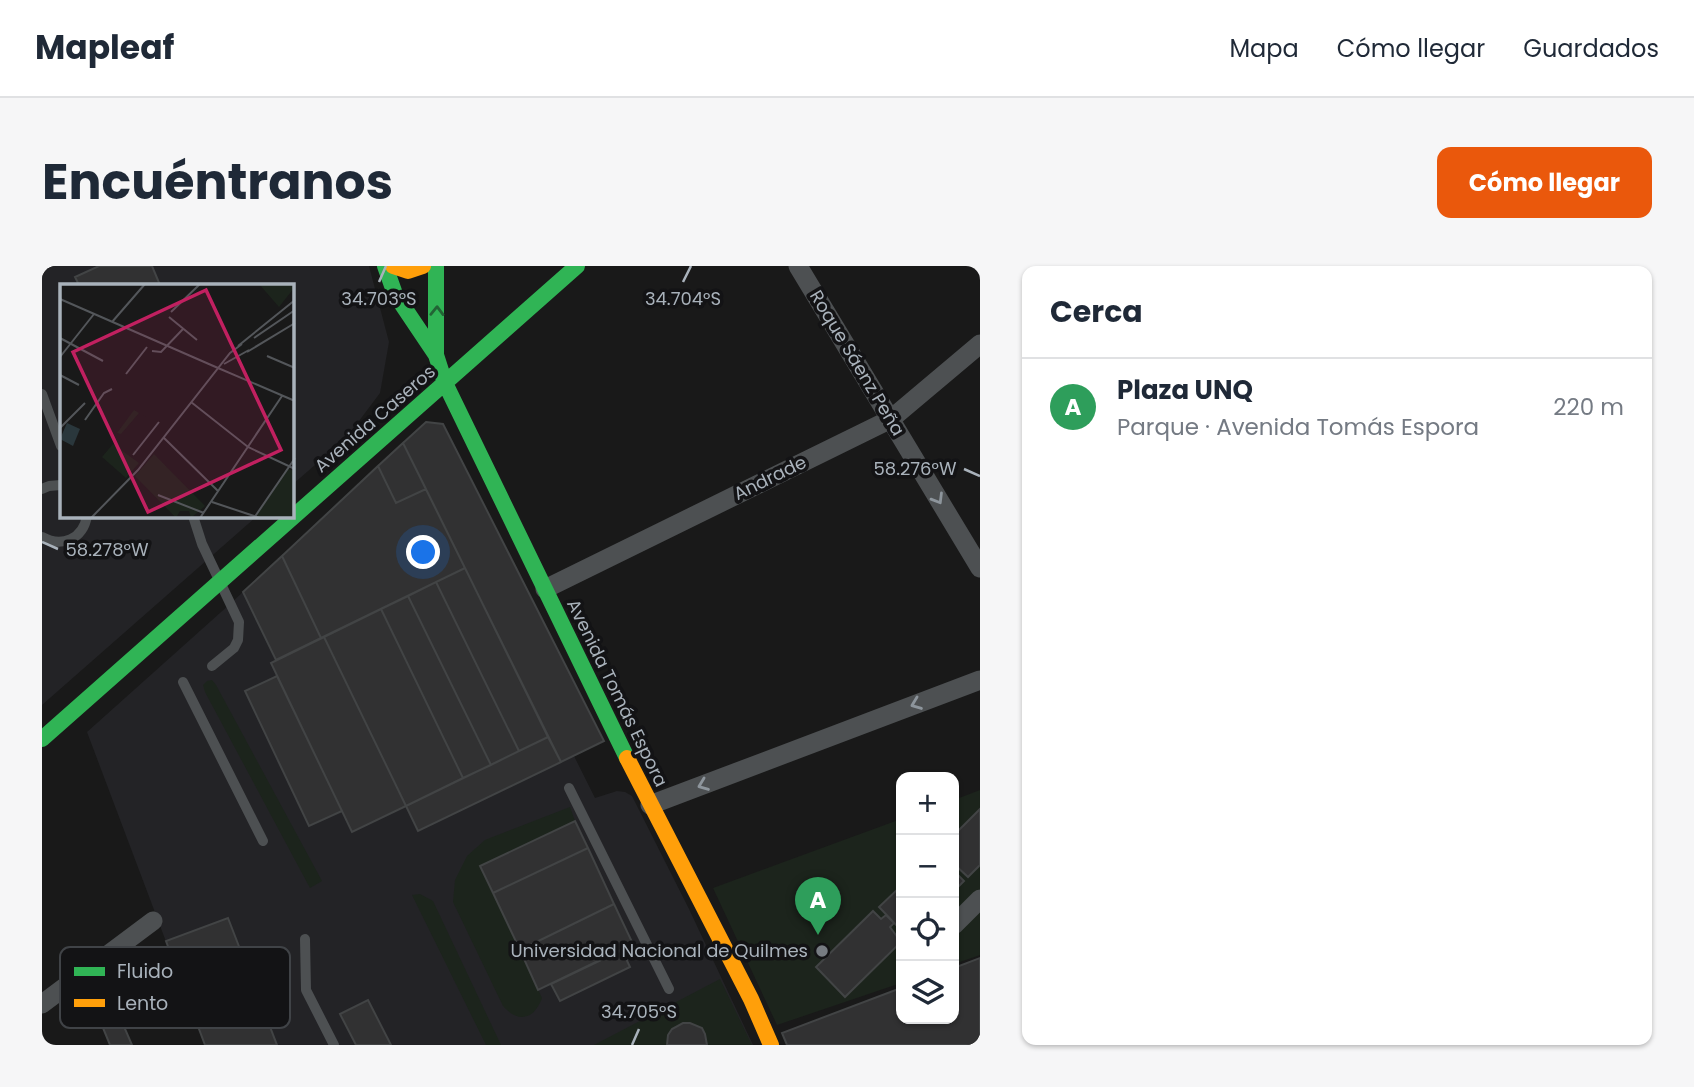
<!DOCTYPE html>
<html lang="es">
<head>
<meta charset="utf-8">
<style>
	:root { --surface:#fff; --page:#f6f6f7; --text:#1f2937; --muted:#747a83; --line:#e0e1e3; --accent:#ea580c }
	body { margin:0; font-family:Poppins,sans-serif; background:var(--page); color:var(--text) }
	.controls { position:absolute; right:21px; bottom:21px; display:grid; overflow:hidden; border-radius:14px; box-shadow:0 2px 5px #0004 }
	.controls button { width:63px; height:63px; display:grid; place-items:center; padding:0; border:0; border-bottom:2px solid var(--line); background:var(--surface); color:var(--text); font:35px sans-serif }
	.you { position:absolute; left:382px; top:287px; width:24px; height:24px; margin:-18px; border:5px solid #fff; border-radius:50%; background:#1a73e8; box-shadow:0 0 0 10px #1a73e833 }
	.badge { display:grid; place-items:center; width:46px; height:46px; border-radius:50%; background:var(--accent); color:#fff; font-size:23px; font-weight:700 }
	.pin { position:absolute; translate:-50% -58px; filter:drop-shadow(0 2px 4px #0008) }
	.pin::after { content:''; position:absolute; top:37px; width:24px; height:21px; background:inherit; clip-path:polygon(0 0,100% 0,50% 100%) }
	.list { margin:0; padding:0; list-style:none }
	h2 { display:flex; justify-content:space-between; align-items:center; height:91px; margin:0; padding:0 28px; font-size:30px }
	h2 small { font-size:23px; font-weight:400; color:var(--muted) }
	.list li { display:grid; grid-template-columns:46px 1fr auto; gap:21px; align-items:center; box-sizing:border-box; height:98px; padding:0 28px; border-top:2px solid var(--line) }
	.list b { display:block; font-size:26px; white-space:nowrap }
	.list p { margin:0; font-size:23px; white-space:nowrap; color:var(--muted) }
	.list em { font-size:23px; font-style:normal; color:var(--muted) }
	.icon { flex:none; width:38px; height:38px; fill:none; stroke:currentColor; stroke-width:2; stroke-linecap:round; stroke-linejoin:round }
	.map { position:relative; flex:none; width:938px; height:779px; overflow:hidden; border-radius:14px }
	header { display:flex; align-items:center; gap:42px; box-sizing:border-box; height:98px; padding:0 35px; background:var(--surface); border-bottom:2px solid var(--line) }
	header strong { font-size:33px }
	nav { display:flex; gap:38px; margin-inline-start:auto; font-size:24px }
	.intro { display:flex; align-items:center; justify-content:space-between; box-sizing:border-box; height:168px; padding:0 42px }
	h1 { margin:0; font-size:49px }
	.button { padding:18px 32px; border-radius:14px; background:var(--accent); color:#fff; font-size:24px; font-weight:700 }
	main { display:flex; gap:42px; padding:0 42px }
	aside { flex:1; background:var(--surface); border-radius:14px; box-shadow:0 2px 5px #0004 }
	.map>svg:first-child { display:block }
</style>
</head>
<body>
<header>
<strong>Mapleaf</strong>
<nav><a>Mapa</a><a>Cómo llegar</a><a>Guardados</a></nav>
</header>
<div class="intro"><h1>Encuéntranos</h1><a class="button">Cómo llegar</a></div>
<main>
<div class="map">
<svg width="938" height="779" viewBox="0 0 938 779">
	<rect width="100%" height="100%" fill="#191919"/>
	<!-- built -->
	<path fill="#232326" d="M0 0H327L347 76 338 127 305 171 250 219V19H19V250H215L0 439Z
		M384 156 401 158 562 475 532 490 553 532 575 525 583 526 590 530 647 643 711 779H163L45 466 188 338Z"/>
	<!-- green -->
	<path fill="#1c241c" d="M170 414 174 419 280 615 268 622 163 426 161 419 165 415Z
		M938 524V689L912 698V534Z
		M528 541 533 555 438 600 500 732C492 754 476 757 461 740L411 636 413 614 425 590 443 574Z
		M859 553V717L735 759 671 622Z
		M378 628 391 635 459 779H444L370 629Z
		M678 713 710 779H552Z"/>
	<!-- building -->
	<path fill="#313132" stroke="#424445" stroke-width="2" d="M57 0H110L118 19H37L33 11Z
		M384 156 401 158 562 475 519 496 361 177Z
		M361 177 384 223 354 237 336 200Z
		M336 200 354 237 384 223 423 302 279 372 240 290Z
		M240 290 279 372 234 394 201 326Z
		M423 302 506 471 477 485 394 316Z
		M394 316 477 485 449 499 366 330Z
		M366 330 449 499 421 512 339 343Z
		M339 343 421 512 364 540 282 371Z
		M282 371 364 540 310 566 229 397Z
		M235 410 300 545 267 560 203 425Z
		M506 471 519 496 376 565 364 540Z
		M938 543V599L926 611 912 598V569Z
		M533 555 546 582 451 627 438 600Z
		M546 582 572 638 478 684 451 627Z
		M912 605 922 615 912 625Z
		M859 620V664L837 641Z
		M572 638 591 678 496 724 478 684Z
		M831 645 839 653 844 649 852 657 848 661 859 676 803 731 774 701Z
		M186 652 235 779H163L124 675Z
		M580 684 588 701 518 735 509 718Z
		M938 692V779H745L740 767 859 722V753H912V702Z
		M326 734 349 779H314L298 748Z
		M77 749 90 779H68L59 757Z
		M641 757H648L660 762 663 768 665 779H625L626 769 630 763Z"/>
	<g fill="none" stroke-linecap="round" stroke-linejoin="round">
		<!-- lane -->
		<path stroke="#4d5052" stroke-width="10" d="M0 128 19 180
			M0 223 7 220 19 219
			M151 250 160 278 197 356 196 374 192 382 170 400
			M0 271C20 282 41 273 45 250
			M141 416 221 575
			M527 522 627 723
			M263 673 264 724 292 779"/>
		<!-- street -->
		<path stroke="#4d5052" stroke-width="19" d="M756 0 938 302
			M503 323 849 153 938 78
			M608 539 938 414
			M912 659 938 633
			M0 738 111 655"/>
		<!-- fast -->
		<path stroke="#30b455" stroke-width="16" d="M343 0 353 28 394 89 403 117 585 492
			M394 0V89
			M0 473 535 0"/>
		<!-- slow -->
		<path stroke="#ff9f0a" stroke-width="16" d="M351 0 366 5 381 0
			M585 492 709 733 729 779"/>
	</g>
	<!-- one-way arrows -->
	<defs><path id="oneway-chevron" d="M-2-3.5L2.5 0L-2 3.5" fill="none" stroke-width="1.6" stroke-linecap="round" stroke-linejoin="round" transform="scale(1.75)"/></defs>
	<use stroke="#226435" href="#oneway-chevron" transform="translate(395 45) rotate(-89)"/>
	<g stroke="#8d959c">
		<use href="#oneway-chevron" transform="translate(896 233) rotate(59)"/>
		<use href="#oneway-chevron" transform="translate(874 438) rotate(159)"/>
		<use href="#oneway-chevron" transform="translate(661 519) rotate(159)"/>
	</g>
	<!-- ticks -->
	<path fill="none" stroke="#a9b2bb" stroke-width="2.5" d="M337 16 344 0M641 16 649 0M922 203 938 210M0 276 16 283M590 779 597 763"/>
	<!-- markers -->
	<circle fill="#777c82" stroke="#131315" stroke-width="2.5" cx="780" cy="685" r="7"/>
	<g text-anchor="middle" stroke-width="7" stroke-linejoin="round" paint-order="stroke">
		<!-- street labels -->
		<g font-size="18" fill="#a9b2bb" stroke="#131315">
			<text transform="translate(815 97) rotate(59)" y="6">Roque Sáenz Peña</text>
			<text transform="translate(333 153) rotate(-41)" y="6">Avenida Caseros</text>
			<text transform="translate(728 212) rotate(-26)" y="6">Andrade</text>
			<text transform="translate(575 427) rotate(64)" y="6">Avenida Tomás Espora</text>
		</g>
		<!-- poi labels -->
		<g font-size="18" fill="#a9b2bb" stroke="#131315" text-anchor="end">
			<text x="766" y="691">Universidad Nacional de Quilmes</text>
		</g>
	</g>
	<!-- overview -->
	<g transform="translate(18 18)">
		<rect width="234" height="234" fill="#191919"/>
		<path d="M199 0H234V4L219 23ZM74 126 96 139 79 129 61 150 57 149ZM53 160 79 179 66 194 42 173ZM94 170 145 222 131 234 129 227H120L116 234 75 192ZM228 185 234 187V234L196 232Z" fill="#1c241c"/>
		<path d="M7 139 20 145 13 162 0 155Z" fill="#2a373c"/>
		<path fill="none" stroke="#53565a" stroke-width="2" d="M0 15 158 84M111 28 140 0M109 33 137 56M52 38 85 0M0 54 43 77M194 54 235 26M178 62 235 16M92 67 101 68 123 45M187 68 235 39M207 72 235 84M0 73 34 30M164 80 189 66M158 84 235 117M66 90 87 63M0 91 19 101M131 118 188 163 235 185M25 136 44 109 52 105M0 144 25 119M103 153 158 207M73 171 99 138M98 211 144 229M152 218 200 234M31 234 78 186 170 69 182 60M140 234 222 112M194 234 235 174"/>
		<path fill="#c12060" fill-opacity="0.15" stroke="#c12060" stroke-width="3.5" d="M146 6 221 166 88 228 13 68Z"/>
		<rect width="234" height="234" fill="none" stroke="#a9b2bb" stroke-width="3.5"/>
	</g>
	<!-- legend -->
	<rect x="18" y="681" width="230" height="81" rx="10" fill="#131315" stroke="#404347" stroke-width="2"/>
	<rect x="32" y="701" width="31" height="9" fill="#30b455"/>
	<rect x="32" y="733" width="31" height="8" fill="#ff9f0a"/>
	<g font-size="19" fill="#a9b2bb">
		<text x="75" y="712">Fluido</text>
		<text x="75" y="744">Lento</text>
	</g>
	<g font-size="18" text-anchor="middle" fill="#a9b2bb" stroke="#131315" stroke-width="7" stroke-linejoin="round" paint-order="stroke">
		<text x="337" y="39">34.703°S</text>
		<text x="641" y="39">34.704°S</text>
		<text x="873" y="209">58.276°W</text>
		<text x="65" y="290">58.278°W</text>
		<text x="597" y="752">34.705°S</text>
	</g>
</svg>
<div class="controls">
<button>+</button>
<button>−</button>
<button><svg class="icon" aria-label="locate" viewBox="0 0 24 24"><circle cx="12" cy="12" r="6"/><path d="M12 2v4M12 18v4M2 12h4M18 12h4"/></svg></button>
<button><svg class="icon" aria-label="layers" viewBox="0 0 24 24"><path d="M12 4l9 5-9 5-9-5zM3 14l9 5 9-5"/></svg></button>
</div>
<div class="you"></div>
<div class="pin badge" style="left:776px;top:669px;background:#2e9e5b">A</div>
</div>
<aside>
<h2>Cerca<small></small></h2>
<ul class="list">
<li><span class="badge" style="background:#2e9e5b">A</span><div><b>Plaza UNQ</b><p>Parque · Avenida Tomás Espora</p></div><em>220 m</em></li>
</ul>
</aside>
</main>
</body>
</html>
